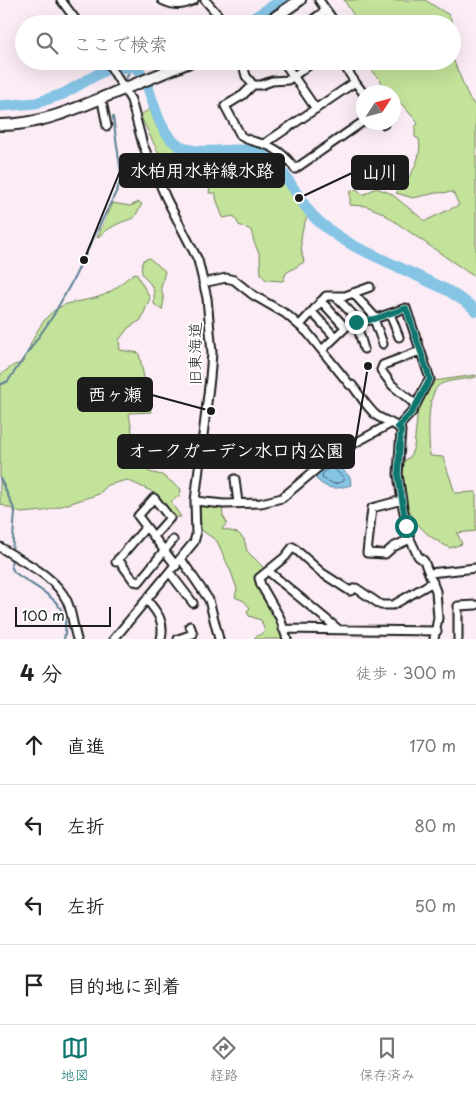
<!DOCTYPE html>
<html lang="ja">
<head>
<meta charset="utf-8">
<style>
	:root { --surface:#fff; --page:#f6f6f6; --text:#222; --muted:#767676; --line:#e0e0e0; --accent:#0f766e }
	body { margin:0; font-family:"Playpen Sans","Klee One",sans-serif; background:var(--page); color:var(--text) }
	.compass { position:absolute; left:356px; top:85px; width:45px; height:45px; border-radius:50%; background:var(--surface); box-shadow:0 5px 20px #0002; rotate:54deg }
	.scale { position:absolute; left:15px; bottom:12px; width:96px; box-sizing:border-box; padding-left:5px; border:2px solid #1c1c1c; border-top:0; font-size:14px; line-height:18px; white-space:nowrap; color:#1c1c1c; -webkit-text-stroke:4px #fff; paint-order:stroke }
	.stop { position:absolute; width:15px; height:15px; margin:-11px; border:4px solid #0f766e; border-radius:50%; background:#fff }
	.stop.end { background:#0f766e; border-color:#fff; box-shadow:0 1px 5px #0008 }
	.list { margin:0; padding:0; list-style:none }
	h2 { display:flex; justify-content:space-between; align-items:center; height:65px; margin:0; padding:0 20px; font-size:21px }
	h2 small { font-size:16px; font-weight:400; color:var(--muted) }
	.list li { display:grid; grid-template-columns:32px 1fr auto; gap:15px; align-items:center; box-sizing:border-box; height:80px; padding:0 20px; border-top:1px solid var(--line) }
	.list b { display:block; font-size:19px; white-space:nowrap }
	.list em { font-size:16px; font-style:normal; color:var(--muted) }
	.icon { flex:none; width:28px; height:28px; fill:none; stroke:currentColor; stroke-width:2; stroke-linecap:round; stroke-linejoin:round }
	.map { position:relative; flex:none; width:476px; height:639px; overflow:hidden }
	.search { position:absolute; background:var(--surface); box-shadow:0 5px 20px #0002; left:15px; right:15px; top:15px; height:55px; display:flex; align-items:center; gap:12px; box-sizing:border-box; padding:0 18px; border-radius:28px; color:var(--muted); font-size:19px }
	.sheet { height:385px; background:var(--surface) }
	nav { display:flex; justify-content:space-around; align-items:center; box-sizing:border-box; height:70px; border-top:1px solid var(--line); background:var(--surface); font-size:14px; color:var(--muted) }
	nav a { display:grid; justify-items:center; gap:2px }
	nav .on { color:var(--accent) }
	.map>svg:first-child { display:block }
</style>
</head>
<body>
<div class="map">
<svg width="476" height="639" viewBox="0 0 476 639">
	<rect width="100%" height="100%" fill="#fbecf5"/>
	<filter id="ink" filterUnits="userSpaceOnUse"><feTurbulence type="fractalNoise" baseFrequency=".02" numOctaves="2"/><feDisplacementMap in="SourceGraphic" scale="10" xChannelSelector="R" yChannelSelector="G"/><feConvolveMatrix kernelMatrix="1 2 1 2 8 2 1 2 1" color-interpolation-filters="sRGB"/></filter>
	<g filter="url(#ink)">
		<!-- green -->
		<path fill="#c3e29a" stroke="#707f5b" d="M344 0H425L449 15 456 31 453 59 469 98 476 107V278L381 212 366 206 350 205V192L357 189 363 195 376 188 390 193 425 221 459 205 453 192 436 193 413 198 396 193C409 180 423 159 419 139L415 137V127L418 123 398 100 394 102V92H387L381 81 373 73V61H452V24H359Z
			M150 109C153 117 156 127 161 133 192 173 231 139 267 161 286 172 295 198 308 215 300 232 299 244 304 262L286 273 283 281 266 280 261 274 260 256 254 242 251 230 239 225 234 216 223 218 216 198V193H209L210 187C205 178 197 176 188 174L176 179 172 173 163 172 160 169 161 163 165 160 163 155 158 152 140 115Z
			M139 202 142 204 134 218C120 222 108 228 97 238L113 203 130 206Z
			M149 258 165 271 161 288 164 300 162 310 154 304C154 298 155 290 151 285 143 274 139 275 143 260Z
			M136 273 150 298 141 320 128 328 119 340 120 350 139 353 151 412 129 413 134 445 146 453 149 472 162 475 181 489 180 495 171 502 181 517H173L164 503 151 491 127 480 108 485 99 494 68 504 44 511 21 513 0 504V375L14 365 23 363C31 343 41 315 62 306 78 299 94 302 111 291 119 287 125 279 133 274Z
			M476 375V377C467 379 449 380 441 384 425 392 429 441 430 456L443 457 455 493 476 492V531L457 533 462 544 450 548C411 529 400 504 404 461L410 457 414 447 418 409 431 384 434 381Z
			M200 505 222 506 223 516 227 523 222 529 238 533 244 539 247 551 265 569 255 578 278 621V628L283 639H255V637L265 632 261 620 249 616 247 611 250 608 244 601 235 597 237 589 231 572 217 541 200 529C202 521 199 513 200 505Z"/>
		<!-- water -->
		<path fill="#85c4e5" stroke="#5b8195" d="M334 461 350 477 351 485C335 489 329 491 316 479 318 470 325 464 334 461Z"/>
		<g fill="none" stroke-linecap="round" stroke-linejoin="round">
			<!-- shore -->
			<path stroke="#465f6c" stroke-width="1" d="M332 467 344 478V481L334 484 322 478 323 473Z"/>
			<!-- stream -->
			<path stroke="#5b8195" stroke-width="2" d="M187 24 188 17
				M126 79 134 61
				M0 385 8 381 53 316 74 278 118 188 121 174 113 117
				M0 478 15 511 12 553
				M12 557 11 566 14 572C39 591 73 600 64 639"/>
			<!-- river -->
			<path stroke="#85c4e5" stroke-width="11" d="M194 24H205
				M244 24 282 0
				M0 106 36 103 63 94 105 70 134 66C153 80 151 119 172 140 195 163 232 142 260 154 286 166 295 197 314 217 326 229 340 238 354 246L447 290 470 305 476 311"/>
			<!-- minor casing -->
			<g stroke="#1c1c1c" stroke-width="11">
				<path id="minor" d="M61 0 79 24
					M162 0C174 6 182 6 194 0
					M205 0 226 24
					M319 0 336 24
					M307 24 326 10
					M107 61 131 100 143 145 166 198 198 260 207 298 212 353 210 378 195 501 196 535 194 542 114 639
					M242 61 246 76 253 85H261L272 81 288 80 315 61
					M283 61 316 109
					M355 82 364 94
					M253 85 243 95 225 106 241 136C246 140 253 141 260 143 275 147 286 155 295 169L364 121
					M103 106 107 126
					M383 122 384 124
					M264 144 355 82 341 61
					M203 283 226 278 234 280 253 295 286 314 307 332 350 385H352C360 395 367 408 377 416 385 421 395 423 401 430L398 474 403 508 410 539 418 556 424 561 436 591 438 618 434 639
					M353 293 376 318
					M335 296 360 322
					M321 301 345 327
					M312 312 335 337
					M390 314 399 337
					M374 319 383 344
					M356 322 364 349
					M300 325 326 296H345L370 287
					M322 350 348 325 374 319 406 308 430 379 426 385 412 412 398 427
					M416 405 392 385 381 370 383 365 420 351
					M235 479 238 503
					M402 500 372 508 367 553 385 554 393 547 410 539
					M195 501 224 504 261 503 282 498 333 455 390 424
					M154 536 170 518 154 498 138 516 176 566
					M0 547C22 562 55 575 67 601 72 612 73 627 77 639
					M118 559 134 581 139 582 173 540
					M181 559 209 600 219 639
					M116 562 146 527
					M268 571 338 629
					M170 573 193 603
					M430 573 476 568
					M147 600C158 613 165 622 161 639
					M283 629 437 631
					M178 639 193 634 190 626
					M287 639 280 618 261 585 259 578 285 557 293 547 322 573 350 591 356 588 381 605H393L433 582
					M458 639V606L476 605"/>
			</g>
			<!-- highway casing -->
			<g stroke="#1c1c1c" stroke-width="14">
				<path id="highway" d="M265 24 300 0
					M0 125C41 125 77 108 114 93 140 82 166 72 192 61"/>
			</g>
			<!-- minor -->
			<use href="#minor" stroke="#fff" stroke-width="7"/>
			<!-- highway -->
			<use href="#highway" stroke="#fff" stroke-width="10"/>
		</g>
	</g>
	<g fill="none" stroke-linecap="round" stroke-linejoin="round" filter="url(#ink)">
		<!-- route -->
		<path stroke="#0f766e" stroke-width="6" d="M356 322 374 319 406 308 430 379 412 412 398 427 401 430 398 474 406 526"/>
	</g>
	<g text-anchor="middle" stroke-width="4" stroke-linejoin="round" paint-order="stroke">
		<!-- street labels -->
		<g font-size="16" fill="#1c1c1c" stroke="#fff">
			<text transform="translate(195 354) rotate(-90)" y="6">旧東海道</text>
		</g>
	</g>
	<!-- callouts -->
	<path fill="none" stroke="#1c1c1c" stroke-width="2" d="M84 260L120 171M299 198L352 173M211 411L152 395M368 366L354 451"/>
	<g fill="#1c1c1c" stroke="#fff" stroke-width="2">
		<circle cx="84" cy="260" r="5"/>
		<circle cx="299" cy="198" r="5"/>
		<circle cx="211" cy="411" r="5"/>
		<circle cx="368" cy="366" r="5"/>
	</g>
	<g fill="#1c1c1c" stroke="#1c1c1c" stroke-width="2">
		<rect x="120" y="154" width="164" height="33" rx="5"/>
		<rect x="352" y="156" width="56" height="33" rx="5"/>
		<rect x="78" y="378" width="74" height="33" rx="5"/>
		<rect x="118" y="435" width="236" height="33" rx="5"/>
	</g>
	<g font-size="18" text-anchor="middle" font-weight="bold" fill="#fff">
		<text x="202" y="177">水柏用水幹線水路</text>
		<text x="380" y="179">山川</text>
		<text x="115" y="401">西ヶ瀬</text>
		<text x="236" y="457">オークガーデン水口内公園</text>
	</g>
</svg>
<svg class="compass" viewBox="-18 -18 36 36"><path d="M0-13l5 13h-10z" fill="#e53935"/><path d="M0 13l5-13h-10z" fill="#767676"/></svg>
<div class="scale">100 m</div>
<div class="stop" style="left:406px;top:526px"></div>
<div class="stop end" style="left:356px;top:322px"></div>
<div class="search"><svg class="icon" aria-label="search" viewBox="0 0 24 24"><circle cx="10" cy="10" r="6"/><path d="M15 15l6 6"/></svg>ここで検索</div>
</div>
<section class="sheet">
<h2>4 分<small>徒歩 · 300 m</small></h2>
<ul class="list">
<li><svg class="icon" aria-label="ahead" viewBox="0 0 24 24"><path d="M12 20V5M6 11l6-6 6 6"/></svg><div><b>直進</b></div><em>170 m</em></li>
<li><svg class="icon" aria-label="left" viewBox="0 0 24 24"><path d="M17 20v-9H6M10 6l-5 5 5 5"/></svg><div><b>左折</b></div><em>80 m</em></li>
<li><svg class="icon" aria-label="left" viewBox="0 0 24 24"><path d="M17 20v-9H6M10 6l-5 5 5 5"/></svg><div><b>左折</b></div><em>50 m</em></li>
<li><svg class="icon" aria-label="arrive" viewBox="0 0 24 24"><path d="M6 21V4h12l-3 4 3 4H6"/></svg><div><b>目的地に到着</b></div></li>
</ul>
</section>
<nav>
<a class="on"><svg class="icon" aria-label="map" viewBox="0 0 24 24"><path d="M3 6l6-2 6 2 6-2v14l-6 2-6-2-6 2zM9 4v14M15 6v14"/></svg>地図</a>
<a><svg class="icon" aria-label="directions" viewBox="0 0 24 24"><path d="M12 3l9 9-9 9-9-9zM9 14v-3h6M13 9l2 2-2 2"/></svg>経路</a>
<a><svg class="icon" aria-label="saved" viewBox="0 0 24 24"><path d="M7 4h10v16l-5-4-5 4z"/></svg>保存済み</a>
</nav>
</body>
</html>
